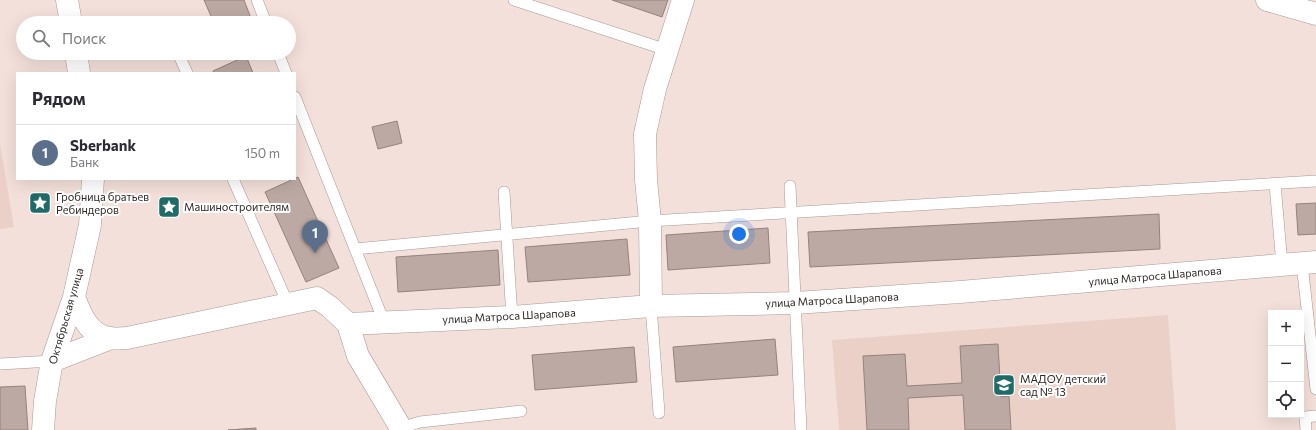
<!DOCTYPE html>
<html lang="ru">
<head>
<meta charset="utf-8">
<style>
	:root { --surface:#fff; --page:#f2f2f3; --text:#2b2b33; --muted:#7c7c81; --line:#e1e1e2; --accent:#111827 }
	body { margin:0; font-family:Commissioner,sans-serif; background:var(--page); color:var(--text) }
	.controls { position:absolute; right:12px; bottom:12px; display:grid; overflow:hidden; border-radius:0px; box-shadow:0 4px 16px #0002 }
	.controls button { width:36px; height:36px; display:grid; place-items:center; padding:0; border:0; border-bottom:1px solid var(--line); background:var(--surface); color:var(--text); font:20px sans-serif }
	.you { position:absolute; left:739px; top:234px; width:14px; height:14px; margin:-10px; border:3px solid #fff; border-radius:50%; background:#1a73e8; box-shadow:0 0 0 6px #1a73e833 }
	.badge { display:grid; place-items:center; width:26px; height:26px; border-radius:50%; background:var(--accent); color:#fff; font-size:13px; font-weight:700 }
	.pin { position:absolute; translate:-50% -33px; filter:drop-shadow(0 1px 2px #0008) }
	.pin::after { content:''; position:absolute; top:21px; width:14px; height:12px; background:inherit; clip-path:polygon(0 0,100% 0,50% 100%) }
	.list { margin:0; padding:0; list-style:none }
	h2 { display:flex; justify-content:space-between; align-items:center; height:52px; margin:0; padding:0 16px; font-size:17px }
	h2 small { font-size:13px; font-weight:400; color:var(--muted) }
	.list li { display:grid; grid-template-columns:26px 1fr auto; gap:12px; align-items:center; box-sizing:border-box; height:56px; padding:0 16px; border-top:1px solid var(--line) }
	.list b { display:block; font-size:15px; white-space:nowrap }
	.list p { margin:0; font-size:13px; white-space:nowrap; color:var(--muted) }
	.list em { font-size:13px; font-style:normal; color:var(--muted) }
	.icon { flex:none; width:22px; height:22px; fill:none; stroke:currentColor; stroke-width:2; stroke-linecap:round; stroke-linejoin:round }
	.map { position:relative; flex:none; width:1316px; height:430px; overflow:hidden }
	.search { position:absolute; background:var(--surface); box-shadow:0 4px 16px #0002; left:16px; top:16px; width:280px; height:44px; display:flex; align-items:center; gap:10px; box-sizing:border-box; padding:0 14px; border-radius:22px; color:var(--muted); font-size:15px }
	.panel { position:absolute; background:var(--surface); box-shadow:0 4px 16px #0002; left:16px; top:72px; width:280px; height:108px; border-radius:0px }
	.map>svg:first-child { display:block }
</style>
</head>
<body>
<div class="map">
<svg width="1316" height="430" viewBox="0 0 1316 430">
	<rect width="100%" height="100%" fill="#f4e0da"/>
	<!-- built -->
	<path fill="#ebd0c7" d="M0 144 14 227 0 229Z
		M1168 315 1176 430H839L832 340Z"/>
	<!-- building -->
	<path fill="#bca9a3" stroke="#94827c" d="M204 0H244L252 21 247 23H214Z
		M612 0H668L662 17Z
		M246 56 253 73H214L213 71Z
		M397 121 402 143 378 149 372 127Z
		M298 177 339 268 306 282 265 192Z
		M1316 203V234L1298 235 1296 204Z
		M1159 214 1160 249 810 267 808 232Z
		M768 228 770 263 668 270 666 235Z
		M627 239 630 275 528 282 525 247Z
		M498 250 500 285 398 292 396 257Z
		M775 339 778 375 676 382 673 347Z
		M998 344 1001 397 1009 396 1011 430H965L963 395 908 398 909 430H867L863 356 905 354 907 386 962 383 960 346Z
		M634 347 637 382 535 390 532 355Z
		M25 386 28 430H0V387Z
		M256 428V430H228Z"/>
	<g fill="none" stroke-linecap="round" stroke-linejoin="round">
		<!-- lane casing -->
		<g stroke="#aa9892" stroke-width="12">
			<path id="lane" d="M257 0 266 23
				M514 0 667 50
				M165 22V23
				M178 53 187 73
				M278 53 286 73
				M295 97 384 322
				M233 179 288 304
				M1275 184 1282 265
				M790 186 801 430
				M504 192 512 317
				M355 249 650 221 1316 181
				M1302 264 1316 389
				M651 306 659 413
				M0 364 52 361
				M401 428 420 422 521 411
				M1306 430 1305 417 1316 416"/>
		</g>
		<!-- street casing -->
		<g stroke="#aa9892" stroke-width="23">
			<path id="street" d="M67 0 71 23
				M76 53 79 73
				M74 297C81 315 89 336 111 338 116 339 122 338 127 338L317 298 330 307 348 324 358 356 402 430
				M651 306 650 221 646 180 645 134 655 89 683 0
				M348 324 512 317 651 306 795 303 960 292 1316 262
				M52 361 111 338
				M43 430 45 401 52 361 74 297 90 225 93 179"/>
		</g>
		<!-- secondary casing -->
		<g stroke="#aa9892" stroke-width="23">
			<path id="secondary" d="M1267 0 1316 14"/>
		</g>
		<!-- lane -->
		<use href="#lane" stroke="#fff" stroke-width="11"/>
		<!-- street -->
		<use href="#street" stroke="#fff" stroke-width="22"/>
		<!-- secondary -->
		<use href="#secondary" stroke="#fff" stroke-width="22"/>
	</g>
	<!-- icons -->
	<defs>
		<g id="sight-square" transform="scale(1.15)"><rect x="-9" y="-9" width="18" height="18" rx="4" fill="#206b67" stroke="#fff"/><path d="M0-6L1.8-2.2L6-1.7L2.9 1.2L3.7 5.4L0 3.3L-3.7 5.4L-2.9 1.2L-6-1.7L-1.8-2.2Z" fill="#fff"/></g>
		<g id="school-square" transform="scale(1.15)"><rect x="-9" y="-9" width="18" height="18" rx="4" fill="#206b67" stroke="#fff"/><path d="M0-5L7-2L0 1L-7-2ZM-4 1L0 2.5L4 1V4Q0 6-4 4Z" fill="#fff"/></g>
	</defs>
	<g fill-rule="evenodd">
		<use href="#sight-square" x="40" y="203"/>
		<use href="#sight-square" x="169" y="207"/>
		<use href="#school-square" x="1004" y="385"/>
	</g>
	<g text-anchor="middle" stroke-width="4" stroke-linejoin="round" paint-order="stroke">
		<!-- poi labels -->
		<g font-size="11" fill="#2f2825" stroke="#fff" text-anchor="start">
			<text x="56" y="201">Гробница братьев<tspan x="56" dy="13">Ребиндеров</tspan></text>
			<text x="184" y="211">Машиностроителям</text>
			<text x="1020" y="383">МАДОУ детский<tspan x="1020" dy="13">сад № 13</tspan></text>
		</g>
		<!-- street labels -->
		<g font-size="11" fill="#2f2825" stroke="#fff">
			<text transform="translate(1155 276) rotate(-5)" y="4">улица Матроса Шарапова</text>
			<text transform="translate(832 300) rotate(-3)" y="4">улица Матроса Шарапова</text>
			<text transform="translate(66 316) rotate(-74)" y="4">Октябрьская улица</text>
			<text transform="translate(509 316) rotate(-3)" y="4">улица Матроса Шарапова</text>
		</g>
	</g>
</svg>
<div class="controls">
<button>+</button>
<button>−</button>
<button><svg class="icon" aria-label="locate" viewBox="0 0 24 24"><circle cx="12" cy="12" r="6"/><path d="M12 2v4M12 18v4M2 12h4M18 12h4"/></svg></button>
</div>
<div class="you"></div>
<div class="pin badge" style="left:315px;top:253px;background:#5c6f8a">1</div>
<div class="search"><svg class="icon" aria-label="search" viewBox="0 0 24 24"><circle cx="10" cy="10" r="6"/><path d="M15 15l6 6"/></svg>Поиск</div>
<section class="panel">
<h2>Рядом<small></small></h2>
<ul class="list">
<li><span class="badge" style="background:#5c6f8a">1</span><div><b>Sberbank</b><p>Банк</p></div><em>150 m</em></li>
</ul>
</section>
</div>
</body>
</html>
